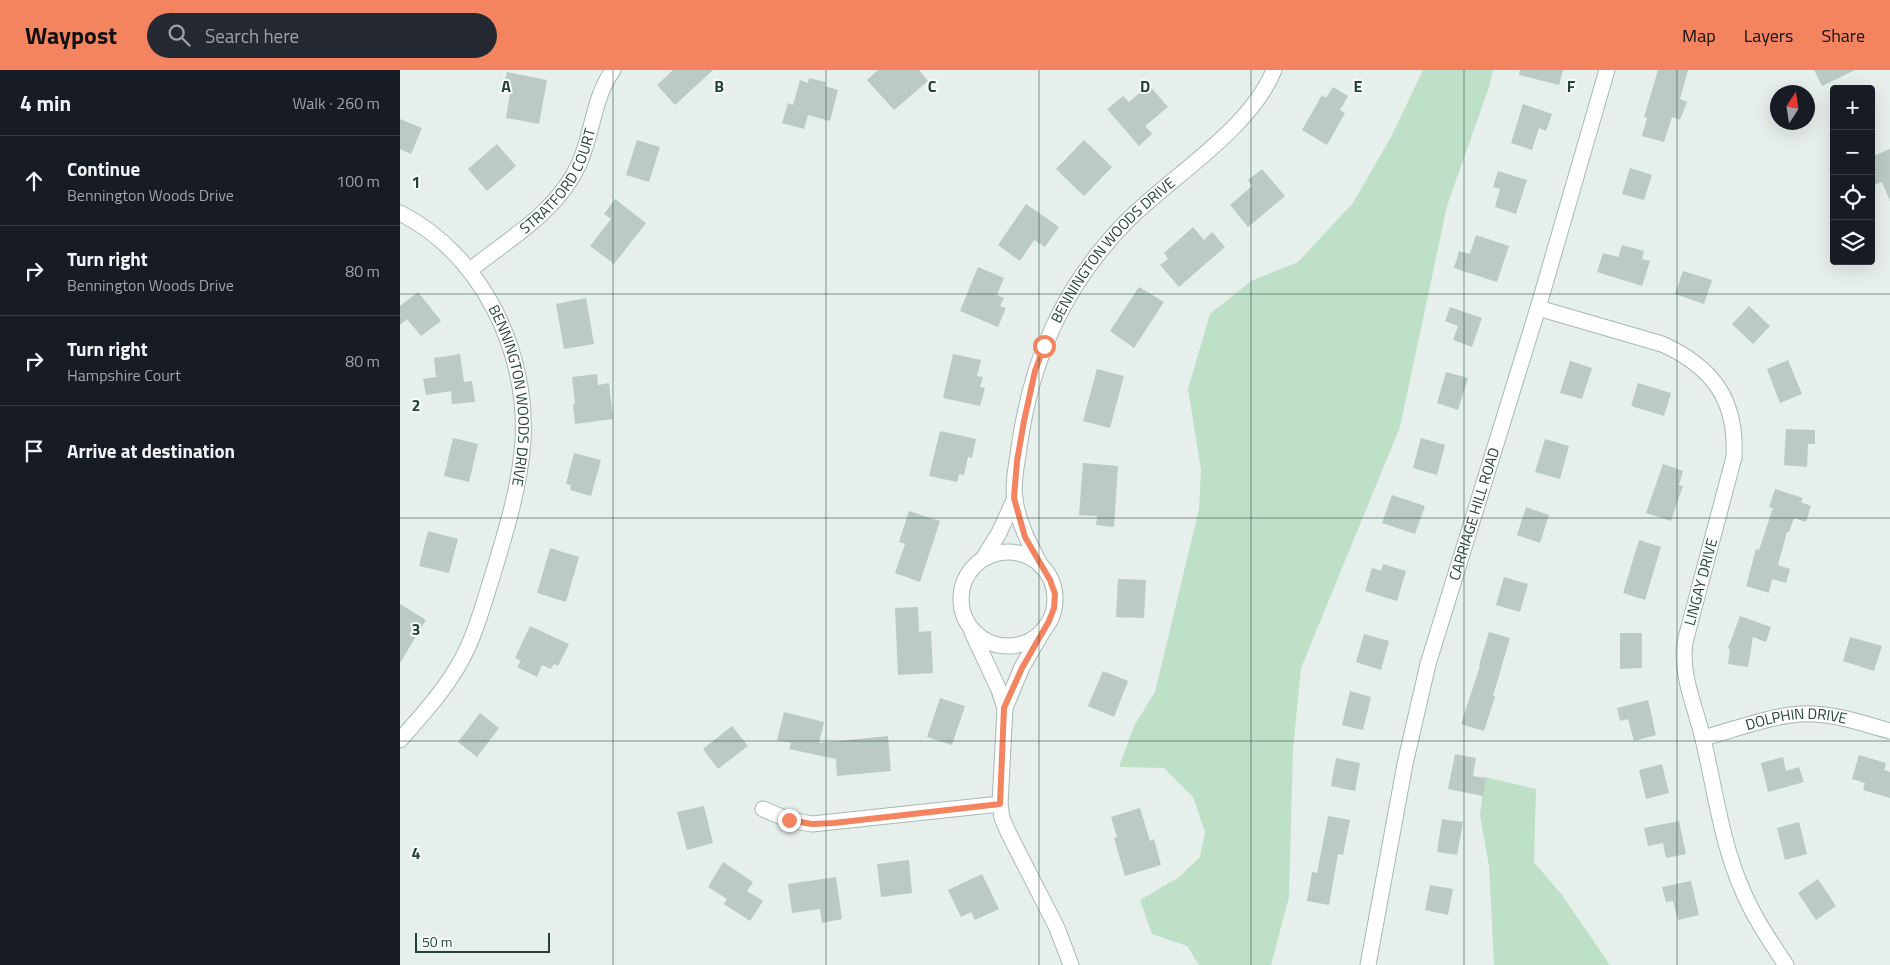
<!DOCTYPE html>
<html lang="en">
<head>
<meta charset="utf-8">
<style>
	:root { --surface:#171b24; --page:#242831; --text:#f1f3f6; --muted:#9ea1a6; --line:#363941; --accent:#f4845f }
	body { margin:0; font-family:"Titillium Web",sans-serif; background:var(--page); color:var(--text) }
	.controls { position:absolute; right:15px; top:15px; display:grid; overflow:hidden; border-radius:5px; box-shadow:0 5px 20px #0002 }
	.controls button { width:45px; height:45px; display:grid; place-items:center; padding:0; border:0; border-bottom:1px solid var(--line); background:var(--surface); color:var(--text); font:25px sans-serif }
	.compass { position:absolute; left:1370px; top:15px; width:45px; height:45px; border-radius:50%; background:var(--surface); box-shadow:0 5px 20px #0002; rotate:12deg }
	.scale { position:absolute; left:15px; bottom:12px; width:135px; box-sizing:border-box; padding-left:5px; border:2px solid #24423a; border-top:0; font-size:14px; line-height:18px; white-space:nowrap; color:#24423a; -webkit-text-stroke:4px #f7fbf9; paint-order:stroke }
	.stop { position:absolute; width:15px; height:15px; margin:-11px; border:4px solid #f4845f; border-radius:50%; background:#fff }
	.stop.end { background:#f4845f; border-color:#fff; box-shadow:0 1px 5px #0008 }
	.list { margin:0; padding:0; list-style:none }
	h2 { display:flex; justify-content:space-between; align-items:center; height:65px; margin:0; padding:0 20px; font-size:21px }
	h2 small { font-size:16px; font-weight:400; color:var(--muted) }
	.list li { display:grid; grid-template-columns:32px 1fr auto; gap:15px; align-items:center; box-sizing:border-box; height:90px; padding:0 20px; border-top:1px solid var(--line) }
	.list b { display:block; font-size:19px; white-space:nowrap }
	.list p { margin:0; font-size:16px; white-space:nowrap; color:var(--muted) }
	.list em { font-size:16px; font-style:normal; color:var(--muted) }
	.icon { flex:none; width:28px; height:28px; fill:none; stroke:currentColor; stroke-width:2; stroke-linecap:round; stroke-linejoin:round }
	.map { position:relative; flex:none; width:1490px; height:895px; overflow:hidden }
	header { display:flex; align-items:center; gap:30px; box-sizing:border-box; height:70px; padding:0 25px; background:var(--accent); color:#111 }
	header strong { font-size:24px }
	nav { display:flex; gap:28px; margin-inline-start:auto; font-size:18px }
	.search { width:350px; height:45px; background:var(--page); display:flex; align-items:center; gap:12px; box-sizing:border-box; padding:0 18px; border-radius:28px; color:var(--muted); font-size:19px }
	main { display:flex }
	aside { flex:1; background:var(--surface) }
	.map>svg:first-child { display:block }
</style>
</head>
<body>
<header>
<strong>Waypost</strong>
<div class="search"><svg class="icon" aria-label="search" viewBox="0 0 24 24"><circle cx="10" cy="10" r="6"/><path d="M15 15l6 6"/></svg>Search here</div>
<nav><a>Map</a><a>Layers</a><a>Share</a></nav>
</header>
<main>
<aside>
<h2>4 min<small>Walk · 260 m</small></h2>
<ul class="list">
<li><svg class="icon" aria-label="ahead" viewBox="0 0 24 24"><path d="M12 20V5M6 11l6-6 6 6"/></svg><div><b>Continue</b><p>Bennington Woods Drive</p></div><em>100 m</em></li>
<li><svg class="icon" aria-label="right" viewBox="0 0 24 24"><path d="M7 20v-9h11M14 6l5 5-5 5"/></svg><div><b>Turn right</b><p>Bennington Woods Drive</p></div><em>80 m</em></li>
<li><svg class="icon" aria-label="right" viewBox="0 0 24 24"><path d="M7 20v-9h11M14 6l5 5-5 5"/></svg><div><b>Turn right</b><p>Hampshire Court</p></div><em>80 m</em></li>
<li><svg class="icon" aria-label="arrive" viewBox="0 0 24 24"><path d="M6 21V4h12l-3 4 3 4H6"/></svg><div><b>Arrive at destination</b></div></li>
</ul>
</aside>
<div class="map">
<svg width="1490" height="895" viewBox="0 0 1490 895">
	<rect width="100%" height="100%" fill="#e6efeb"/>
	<!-- green -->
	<path fill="#bfe0c8" d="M1023 0H1093L1089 17 1047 136 1000 357 901 598 893 679 889 827 871 895H799L787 876 752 864 740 830 779 807 800 787 805 762 793 727 764 698 719 697 734 656 755 622 799 439 801 400 788 319 810 244 851 211 898 192 953 133 992 65Z
		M1085 707 1136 719 1134 792 1162 825 1210 895H1094L1089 796 1080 745Z"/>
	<!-- building -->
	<path fill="#bbcac4" d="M273 0H313L275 35 257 15Z
		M478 0H519L528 11 494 40 467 10Z
		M1120 0H1163L1159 15 1119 5Z
		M1258 0H1288L1280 29 1287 32 1280 50 1272 47 1264 72 1242 66 1247 48 1244 47Z
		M1414 0H1455L1422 16Z
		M107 2 147 10 139 54 106 48 111 17 104 16Z
		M409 8 426 12 425 16 438 20 430 51 408 45 404 59 382 53 388 33 393 35 400 10 408 13Z
		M749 15 768 37 745 56 752 64 739 76 707 39 723 26 729 32Z
		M933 17 948 26 940 40 945 43 927 75 902 60 922 25 926 28Z
		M1123 34 1152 44 1146 61 1139 58 1132 80 1111 73Z
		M0 49 22 58 11 84 0 79Z
		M237 70 260 77 249 112 226 105Z
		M684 70 712 97 684 126 656 99Z
		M97 74 116 96 87 121 68 99Z
		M1490 79V131L1482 112 1471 116V99L1476 97 1471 87Z
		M1230 98 1252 105 1244 130 1222 124Z
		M862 99 885 126 848 157 830 135 852 116 848 110Z
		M1098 101 1127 110 1116 144 1095 137 1100 119 1093 117Z
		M215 129 246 153 214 194 190 176 211 149 204 144Z
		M626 134 659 157 645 177 634 170 620 191 598 175Z
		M793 157 804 170 812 162 825 177 779 217 760 195 768 189 764 183Z
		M1076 165 1109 176 1097 212 1054 198 1059 181 1070 184Z
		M1222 175 1244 181 1242 189 1250 191 1242 216 1197 202 1203 183 1218 187Z
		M578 197 604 208 597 225 604 228 600 236 606 238 598 257 560 241Z
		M1283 201 1312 210 1304 234 1275 224Z
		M739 217 764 232 734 278 710 261Z
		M18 222 41 251 21 266 7 249 0 255V236Z
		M186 228 194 274 164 279 156 234Z
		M1349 236 1370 256 1353 274 1332 254Z
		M1050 237 1082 248 1072 277 1053 270 1058 256 1045 251Z
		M60 284 64 312 72 311 75 332 52 334 51 321 26 325 23 309 36 307 34 288Z
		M553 284 581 290 577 306 583 307 580 317 585 318 580 336 543 328Z
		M1388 290 1402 324 1380 333 1367 299Z
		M1170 291 1192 298 1182 329 1160 323Z
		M697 299 724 306 710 358 683 351Z
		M1046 302 1068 308 1058 340 1037 333Z
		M197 304 198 315 209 313 213 349 175 354 173 335 175 334 172 307Z
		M1238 313 1271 323 1264 346 1231 336Z
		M1386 359 1415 360V374H1408L1407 397 1384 395Z
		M540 361 576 369 572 388 568 387 564 405 559 404 557 412 529 406Z
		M53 368 78 374 69 412 44 406Z
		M1021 368 1045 375 1037 405 1013 398Z
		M1145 369 1169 376 1160 409 1135 402Z
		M174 383 201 390 191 426 170 420 171 415 166 414Z
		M683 393 718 396 714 457 696 455 697 446 679 445Z
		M1263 394 1283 401 1279 415 1283 416 1271 451 1246 443Z
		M1375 419 1403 428 1401 432 1411 436 1406 452 1394 448 1389 462H1387L1378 495 1390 499 1386 513 1372 509 1369 523 1346 516 1356 479 1359 480 1373 438 1369 437Z
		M992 425 1025 436 1015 464 982 453Z
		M1126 437 1149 445 1140 473 1117 465Z
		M509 441 540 451 520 512 495 503 505 474 499 472Z
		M28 461 58 469 49 503 19 496Z
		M1239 470 1261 477 1245 530 1223 523Z
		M150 478 179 487 166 532 137 523Z
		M983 494 1006 501 997 531 965 521 972 498 981 501Z
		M1104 507 1128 514 1120 542 1096 535Z
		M718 509 746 510 744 548 716 547Z
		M0 534 26 550 0 593Z
		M518 537 519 562 531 561 533 603 498 605 495 538Z
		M1340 546 1371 557 1366 572 1353 567 1348 597 1328 594 1330 579 1328 578Z
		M130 556 169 574 158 596 154 594 151 599 142 595 137 607 117 597 121 591 115 588Z
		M1089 562 1110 568 1093 626 1095 627 1084 661 1061 654 1080 596 1079 595Z
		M1220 563H1242V598L1220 599Z
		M964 564 989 571 981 600 956 592Z
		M1450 567 1482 576 1474 601 1443 591Z
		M703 601 728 611 714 647 688 636Z
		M950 621 971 627 963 660 942 655Z
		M540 628 565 636 552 675 527 667Z
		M1248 630 1256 665 1234 671 1228 649 1220 651 1217 638Z
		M384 642 424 652 419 673 488 666 491 701 437 706 436 689 389 679 391 673 377 670Z
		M80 643 99 658 77 687 58 672Z
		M332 656 348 676 318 699 303 679Z
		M1055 684 1076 688 1073 706 1086 708 1083 726 1048 719Z
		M1459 685 1486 693 1484 700 1490 702V728L1463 720 1465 713 1452 709Z
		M1383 687 1386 701 1399 697 1404 712 1368 722 1361 693Z
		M936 688 960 693 955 721 931 716Z
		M1262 694 1269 723 1246 729 1239 700Z
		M304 736 313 773 287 780 277 742Z
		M740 738 750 771 754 769 761 795 725 806 714 768 717 767 711 747Z
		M928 746 950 750 943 785 938 784 929 835 907 831 912 802 917 803Z
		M1042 749 1063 752 1057 785 1037 782Z
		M1279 751 1286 784 1266 788 1263 773 1248 776 1244 758Z
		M1399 752 1407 784 1385 790 1377 758Z
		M509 790 512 823 481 827 477 794Z
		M323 792 353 812 347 821 363 831 350 851 324 834 327 829 308 817Z
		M582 804 599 839 575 850 571 842 561 847 548 820Z
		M436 807 442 849 422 853 420 839 392 843 388 814Z
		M1418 809 1436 836 1416 850 1398 823Z
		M1291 811 1299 845 1278 850 1273 831 1266 832 1262 817Z
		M1030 815 1053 819 1048 845 1025 840Z"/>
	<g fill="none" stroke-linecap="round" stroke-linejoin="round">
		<!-- street casing -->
		<g stroke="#a8b8b2" stroke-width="17">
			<g id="street">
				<path id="s1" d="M0 143C82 185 128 281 123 371 120 416 106 461 93 504 84 532 76 563 62 589 46 619 22 645 0 670"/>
				<path id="s2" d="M70 200C109 169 158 141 179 94 193 63 193 28 213 0"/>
				<path d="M1138 238 1262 274C1313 297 1337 330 1334 387L1285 572C1280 605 1296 638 1303 669 1315 719 1321 771 1342 819 1353 846 1370 871 1386 895"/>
				<circle cx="608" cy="529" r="47"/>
				<path d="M583 489 599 463 615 428"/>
				<path id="s3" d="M641 496C630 475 619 455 615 430 612 414 617 394 619 378 631 290 663 217 725 153 770 107 850 60 874 0"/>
				<path d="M646 556 622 597 605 638 600 734 602 748 608 762 657 858 671 895"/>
				<path d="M572 562 599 620 605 638"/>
				<path id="s4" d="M1303 668C1333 660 1370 646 1400 644 1430 642 1461 653 1490 661"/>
				<path d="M363 739 389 750 412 754 600 734"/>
				<path id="s5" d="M968 895 1005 694 1028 594 1138 238 1207 0"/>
			</g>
		</g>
		<!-- street -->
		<use href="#street" stroke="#fff" stroke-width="15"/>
	</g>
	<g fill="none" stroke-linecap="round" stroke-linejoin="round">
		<!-- route -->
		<path stroke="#f4845f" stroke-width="6" d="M389 750 412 754 434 753 600 734 604 638 622 598 649 551 654 538 655 524 650 510 625 467 614 428 617 391 624 351 635 301 644 276"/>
	</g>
	<!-- grid -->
	<path fill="none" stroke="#24423a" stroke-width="1" stroke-opacity="0.55" d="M213 0V895M426 0V895M639 0V895M851 0V895M1064 0V895M1277 0V895M0 224H1490M0 448H1490M0 671H1490"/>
	<g text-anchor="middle" stroke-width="4" stroke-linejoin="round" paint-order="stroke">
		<!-- street labels -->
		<g font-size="15" fill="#24423a" stroke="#f7fbf9">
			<text dy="5" stroke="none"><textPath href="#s2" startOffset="128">STRATFORD COURT</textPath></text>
			<text dy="5" stroke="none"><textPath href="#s3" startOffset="348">BENNINGTON WOODS DRIVE</textPath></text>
			<text dy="5" stroke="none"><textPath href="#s1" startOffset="226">BENNINGTON WOODS DRIVE</textPath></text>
			<text dy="5" stroke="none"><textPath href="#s5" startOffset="464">CARRIAGE HILL ROAD</textPath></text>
			<text transform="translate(1301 512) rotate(-75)" y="5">LINGAY DRIVE</text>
			<text dy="5" stroke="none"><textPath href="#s4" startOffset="96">DOLPHIN DRIVE</textPath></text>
		</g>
	</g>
	<g font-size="16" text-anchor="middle" font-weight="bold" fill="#24423a" stroke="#f7fbf9" stroke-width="4" stroke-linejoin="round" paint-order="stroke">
		<text x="106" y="22">A</text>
		<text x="319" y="22">B</text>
		<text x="532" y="22">C</text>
		<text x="745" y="22">D</text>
		<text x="958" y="22">E</text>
		<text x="1171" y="22">F</text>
		<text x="16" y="118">1</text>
		<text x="16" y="341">2</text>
		<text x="16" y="565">3</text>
		<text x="16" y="789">4</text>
	</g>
</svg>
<div class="controls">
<button>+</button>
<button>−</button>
<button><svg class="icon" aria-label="locate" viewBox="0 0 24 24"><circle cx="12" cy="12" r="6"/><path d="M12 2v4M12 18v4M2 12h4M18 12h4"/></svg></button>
<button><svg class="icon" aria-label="layers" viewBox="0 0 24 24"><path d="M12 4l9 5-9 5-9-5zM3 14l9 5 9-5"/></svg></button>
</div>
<svg class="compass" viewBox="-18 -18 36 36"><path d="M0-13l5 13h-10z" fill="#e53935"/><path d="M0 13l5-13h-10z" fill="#9ea1a6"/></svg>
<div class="scale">50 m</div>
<div class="stop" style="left:644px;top:276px"></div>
<div class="stop end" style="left:389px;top:750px"></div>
</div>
</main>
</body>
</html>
